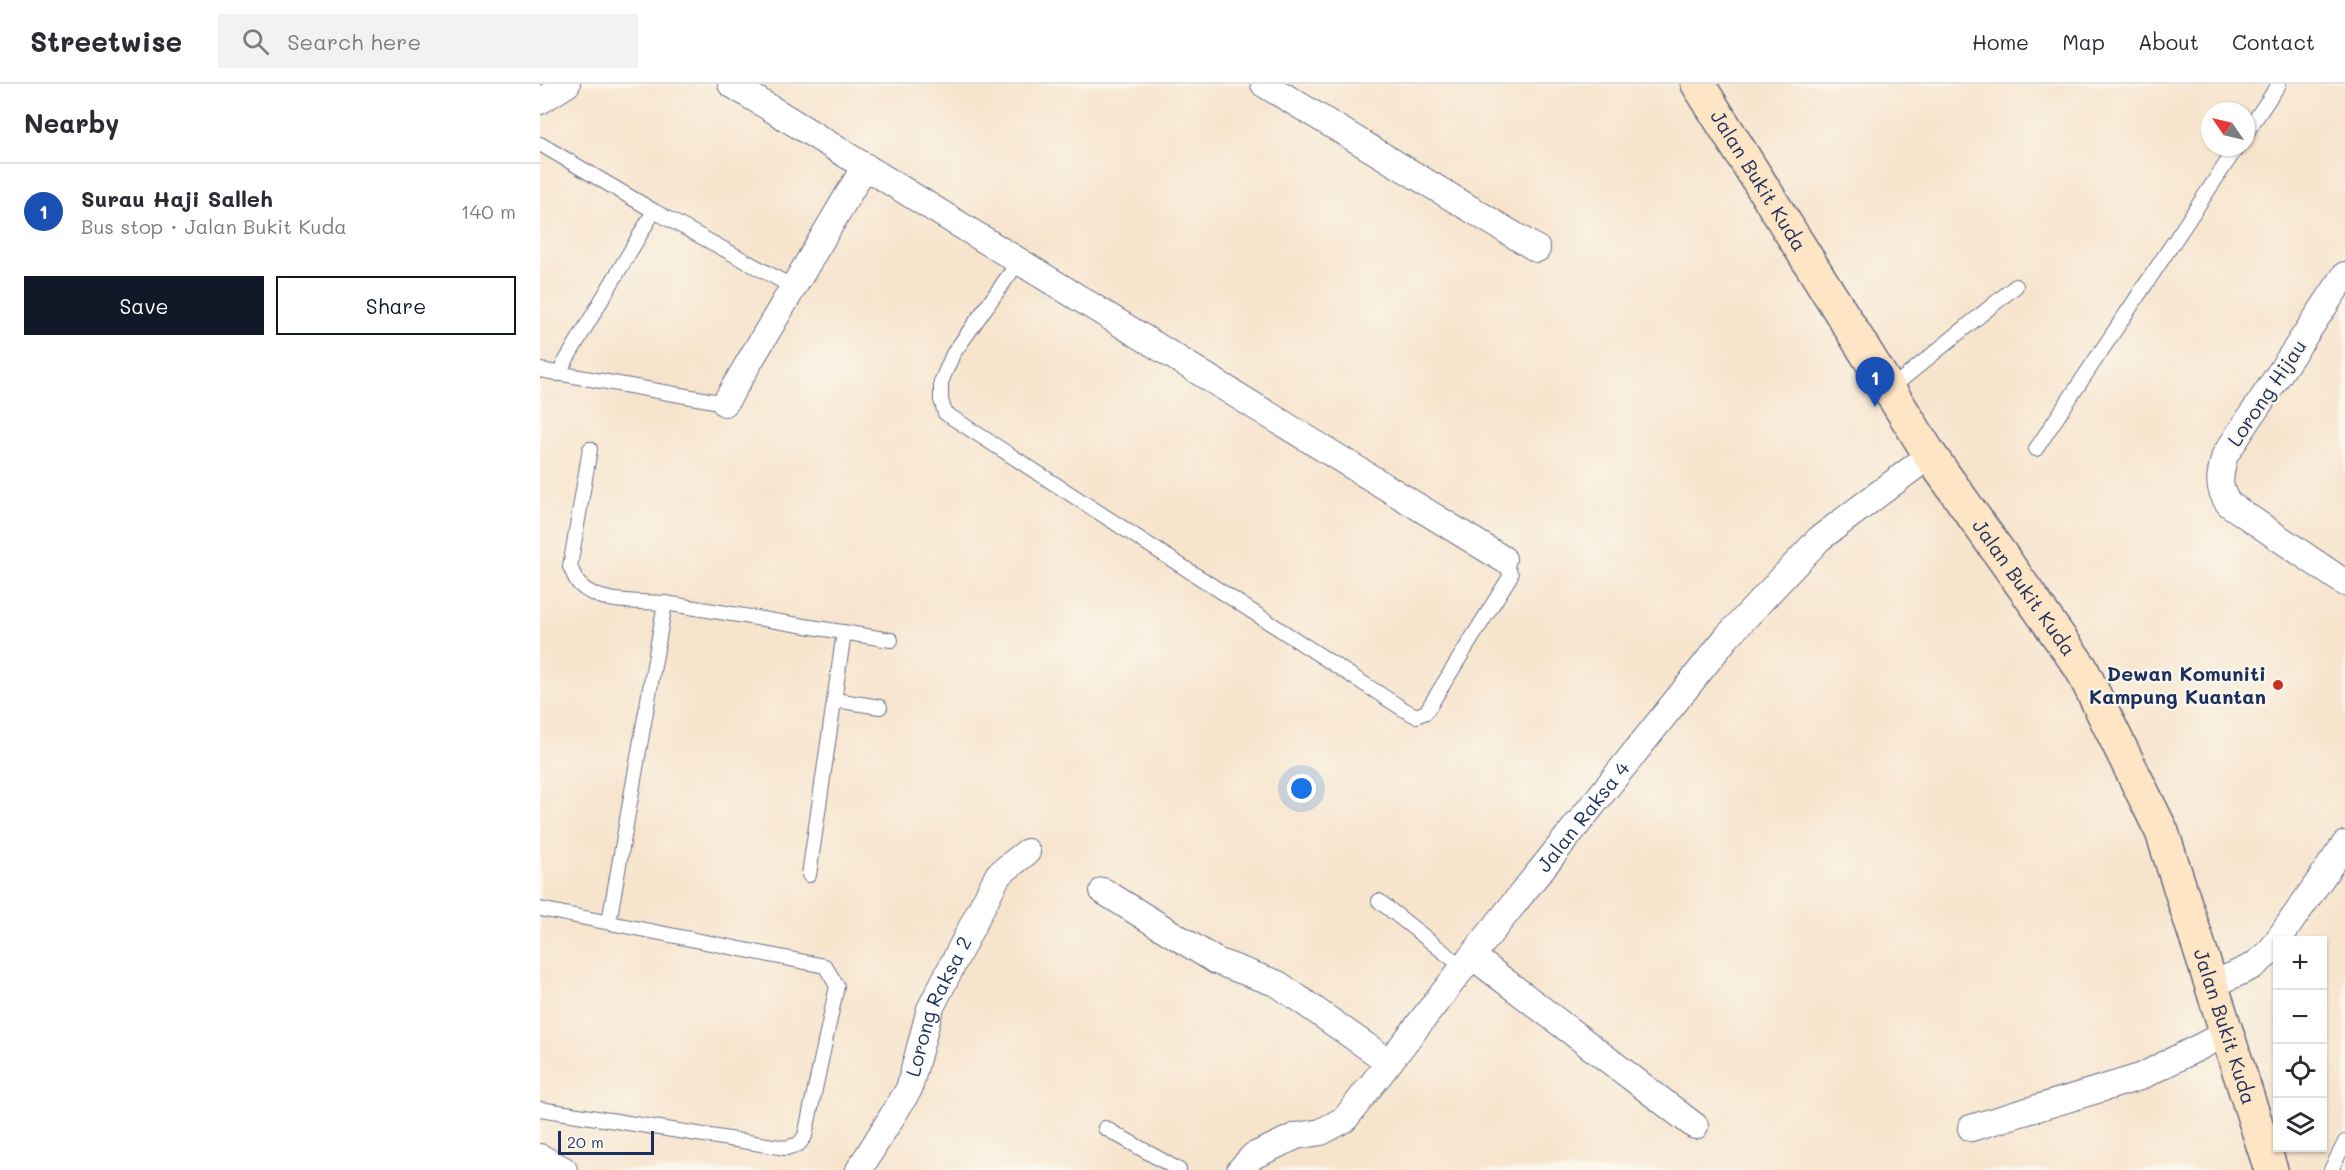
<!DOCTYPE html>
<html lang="en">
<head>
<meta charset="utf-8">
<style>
	:root { --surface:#fff; --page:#f2f2f3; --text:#2b2b33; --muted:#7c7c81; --line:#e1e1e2; --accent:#111827 }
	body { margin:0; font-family:Mali,sans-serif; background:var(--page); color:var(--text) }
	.controls { position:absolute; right:18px; bottom:18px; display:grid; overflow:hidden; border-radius:0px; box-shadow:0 2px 4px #0004 }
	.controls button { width:54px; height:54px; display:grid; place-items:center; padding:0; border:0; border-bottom:2px solid var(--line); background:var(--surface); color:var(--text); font:30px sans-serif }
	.compass { position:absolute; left:1661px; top:18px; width:54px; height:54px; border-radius:50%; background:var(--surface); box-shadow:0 2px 4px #0004; rotate:304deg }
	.scale { position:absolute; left:18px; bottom:15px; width:96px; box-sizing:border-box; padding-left:6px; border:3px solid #1b2f5e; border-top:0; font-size:16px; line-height:21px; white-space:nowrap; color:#1b2f5e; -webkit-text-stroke:4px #fbf7ec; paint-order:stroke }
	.you { position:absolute; left:762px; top:705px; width:21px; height:21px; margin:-15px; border:4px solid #fff; border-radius:50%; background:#1a73e8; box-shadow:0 0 0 9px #1a73e833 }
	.badge { display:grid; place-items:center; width:39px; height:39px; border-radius:50%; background:var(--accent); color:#fff; font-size:20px; font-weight:700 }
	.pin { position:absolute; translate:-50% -50px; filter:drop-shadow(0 2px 3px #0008) }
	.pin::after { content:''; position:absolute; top:32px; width:21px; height:18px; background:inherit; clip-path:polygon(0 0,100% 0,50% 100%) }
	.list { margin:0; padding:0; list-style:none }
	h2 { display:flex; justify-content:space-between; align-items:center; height:78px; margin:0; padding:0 24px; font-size:26px }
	h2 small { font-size:20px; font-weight:400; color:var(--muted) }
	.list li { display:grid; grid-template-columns:39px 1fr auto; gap:18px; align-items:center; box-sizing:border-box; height:96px; padding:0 24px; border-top:2px solid var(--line) }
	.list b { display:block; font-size:22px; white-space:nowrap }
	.list p { margin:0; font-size:20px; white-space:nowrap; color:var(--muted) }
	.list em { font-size:20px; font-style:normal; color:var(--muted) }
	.actions { display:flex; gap:12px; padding:18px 24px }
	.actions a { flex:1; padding:14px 0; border:2px solid var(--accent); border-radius:0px; text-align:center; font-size:21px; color:var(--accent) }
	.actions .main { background:var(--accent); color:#fff }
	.icon { flex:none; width:33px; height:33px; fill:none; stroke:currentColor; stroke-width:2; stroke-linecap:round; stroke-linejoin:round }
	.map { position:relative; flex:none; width:1805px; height:1086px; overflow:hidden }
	header { display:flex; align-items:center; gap:36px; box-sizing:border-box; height:84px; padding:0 30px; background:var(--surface); border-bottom:2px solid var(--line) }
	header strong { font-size:28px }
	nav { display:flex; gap:33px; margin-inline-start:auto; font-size:21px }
	.search { width:420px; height:54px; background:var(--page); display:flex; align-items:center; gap:15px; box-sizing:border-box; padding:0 21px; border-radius:0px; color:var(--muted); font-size:22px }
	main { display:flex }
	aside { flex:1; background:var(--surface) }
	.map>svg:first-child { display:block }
</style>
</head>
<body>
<header>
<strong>Streetwise</strong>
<div class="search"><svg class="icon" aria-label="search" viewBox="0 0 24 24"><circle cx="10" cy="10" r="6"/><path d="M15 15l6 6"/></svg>Search here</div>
<nav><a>Home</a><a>Map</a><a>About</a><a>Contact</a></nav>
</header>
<main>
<aside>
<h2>Nearby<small></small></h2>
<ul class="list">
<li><span class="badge" style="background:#1a4fb4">1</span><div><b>Surau Haji Salleh</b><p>Bus stop · Jalan Bukit Kuda</p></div><em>140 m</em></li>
</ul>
<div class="actions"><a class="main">Save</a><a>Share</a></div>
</aside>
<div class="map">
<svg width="1805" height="1086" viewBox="0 0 1805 1086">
	<rect width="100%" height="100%" fill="#fbf7ec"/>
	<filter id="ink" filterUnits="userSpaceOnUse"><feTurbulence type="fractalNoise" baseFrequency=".0167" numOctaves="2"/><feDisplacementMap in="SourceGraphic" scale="12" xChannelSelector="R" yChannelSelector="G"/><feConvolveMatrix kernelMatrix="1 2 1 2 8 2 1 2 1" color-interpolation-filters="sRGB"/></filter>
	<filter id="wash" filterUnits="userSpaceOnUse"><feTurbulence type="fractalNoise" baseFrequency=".008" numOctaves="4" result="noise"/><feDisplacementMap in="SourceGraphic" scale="24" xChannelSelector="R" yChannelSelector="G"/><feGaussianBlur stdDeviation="1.35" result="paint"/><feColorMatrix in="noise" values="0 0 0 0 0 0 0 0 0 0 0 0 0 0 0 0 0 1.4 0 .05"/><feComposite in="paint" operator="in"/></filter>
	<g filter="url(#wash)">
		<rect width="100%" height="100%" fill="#f7e4cd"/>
	</g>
	<g filter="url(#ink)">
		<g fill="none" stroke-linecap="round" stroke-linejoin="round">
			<!-- lane casing -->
			<g stroke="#686e85" stroke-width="16">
				<path id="lane" d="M1706 49 1739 0
					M0 60 114 127 253 203
					M479 177 413 270 401 298V316L405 329 863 625 876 632 886 628 971 491 963 475
					M0 286 185 319
					M18 290 114 127
					M1349 306 1476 202
					M50 365 30 483C33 488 35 495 39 500 59 521 98 517 125 519
					M1496 365 1697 63
					M295 616 340 623
					M269 791 304 548
					M839 817 924 884
					M0 825 285 882 297 902 265 1052 259 1060 246 1064 0 1025
					M69 838 125 519 351 556
					M565 1044 639 1086
					M1791 1086 1805 1058"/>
			</g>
			<!-- street casing -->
			<g stroke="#686e85" stroke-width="28">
				<g id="street">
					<path d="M191 0 963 475"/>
					<path d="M724 0 997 165"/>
					<path d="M0 17 27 0"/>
					<path d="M1805 191 1685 371C1680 390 1676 403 1689 420L1805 499"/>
					<path d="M185 319 325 82"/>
					<path d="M563 807 676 877 738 900 849 978"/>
					<path d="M932 872 1155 1042"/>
					<path d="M1672 901 1713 882 1729 869 1805 760"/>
					<path d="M1431 1044 1600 993 1687 949"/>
					<path d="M0 1073 24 1086"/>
					<path id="s1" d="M319 1086 369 1005 390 925 458 791 487 768"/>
					<path id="s2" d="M700 1086 713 1072 735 1062 756 1052 781 1048 805 1035 932 872 1187 553 1279 455 1390 371"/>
				</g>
			</g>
			<!-- secondary casing -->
			<g stroke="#686e85" stroke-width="36">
				<g id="secondary">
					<path id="s3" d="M1158 0 1390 371 1541 584 1622 748 1731 1086"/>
				</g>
			</g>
			<!-- lane -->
			<use href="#lane" stroke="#fff" stroke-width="14"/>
			<!-- street -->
			<use href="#street" stroke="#fff" stroke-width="26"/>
			<!-- secondary -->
			<use href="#secondary" stroke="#fde5c5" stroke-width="33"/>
		</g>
	</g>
	<!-- markers -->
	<circle fill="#c8321e" stroke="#fbf7ec" stroke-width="2" cx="1738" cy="601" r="6"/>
	<g text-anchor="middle" stroke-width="4.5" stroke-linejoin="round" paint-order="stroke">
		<!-- street labels -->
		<g font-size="20" fill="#1b2f5e" stroke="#fbf7ec">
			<text dy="7" stroke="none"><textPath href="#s3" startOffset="114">Jalan Bukit Kuda</textPath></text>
			<text transform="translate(1727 309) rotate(-56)" y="7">Lorong Hijau</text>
			<text dy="7" stroke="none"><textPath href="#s3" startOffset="600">Jalan Bukit Kuda</textPath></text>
			<text dy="7" stroke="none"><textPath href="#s2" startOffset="504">Jalan Raksa 4</textPath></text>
			<text dy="7" stroke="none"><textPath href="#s1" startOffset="183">Lorong Raksa 2</textPath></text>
			<text dy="7" stroke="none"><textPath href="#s3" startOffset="1086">Jalan Bukit Kuda</textPath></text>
		</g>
		<!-- poi labels -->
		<g font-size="20" font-weight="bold" fill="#1b2f5e" stroke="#fbf7ec" text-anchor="end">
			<text x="1726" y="597">Dewan Komuniti<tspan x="1726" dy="23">Kampung Kuantan</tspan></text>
		</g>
	</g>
</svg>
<div class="controls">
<button>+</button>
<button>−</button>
<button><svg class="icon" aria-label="locate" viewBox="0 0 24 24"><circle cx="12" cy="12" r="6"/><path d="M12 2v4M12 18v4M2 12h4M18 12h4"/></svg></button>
<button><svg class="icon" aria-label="layers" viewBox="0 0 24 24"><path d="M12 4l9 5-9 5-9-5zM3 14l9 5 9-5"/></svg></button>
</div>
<svg class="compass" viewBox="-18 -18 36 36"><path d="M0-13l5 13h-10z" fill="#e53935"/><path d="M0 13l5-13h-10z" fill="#7c7c81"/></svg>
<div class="scale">20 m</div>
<div class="you"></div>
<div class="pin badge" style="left:1335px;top:323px;background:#1a4fb4">1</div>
</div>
</main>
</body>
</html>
